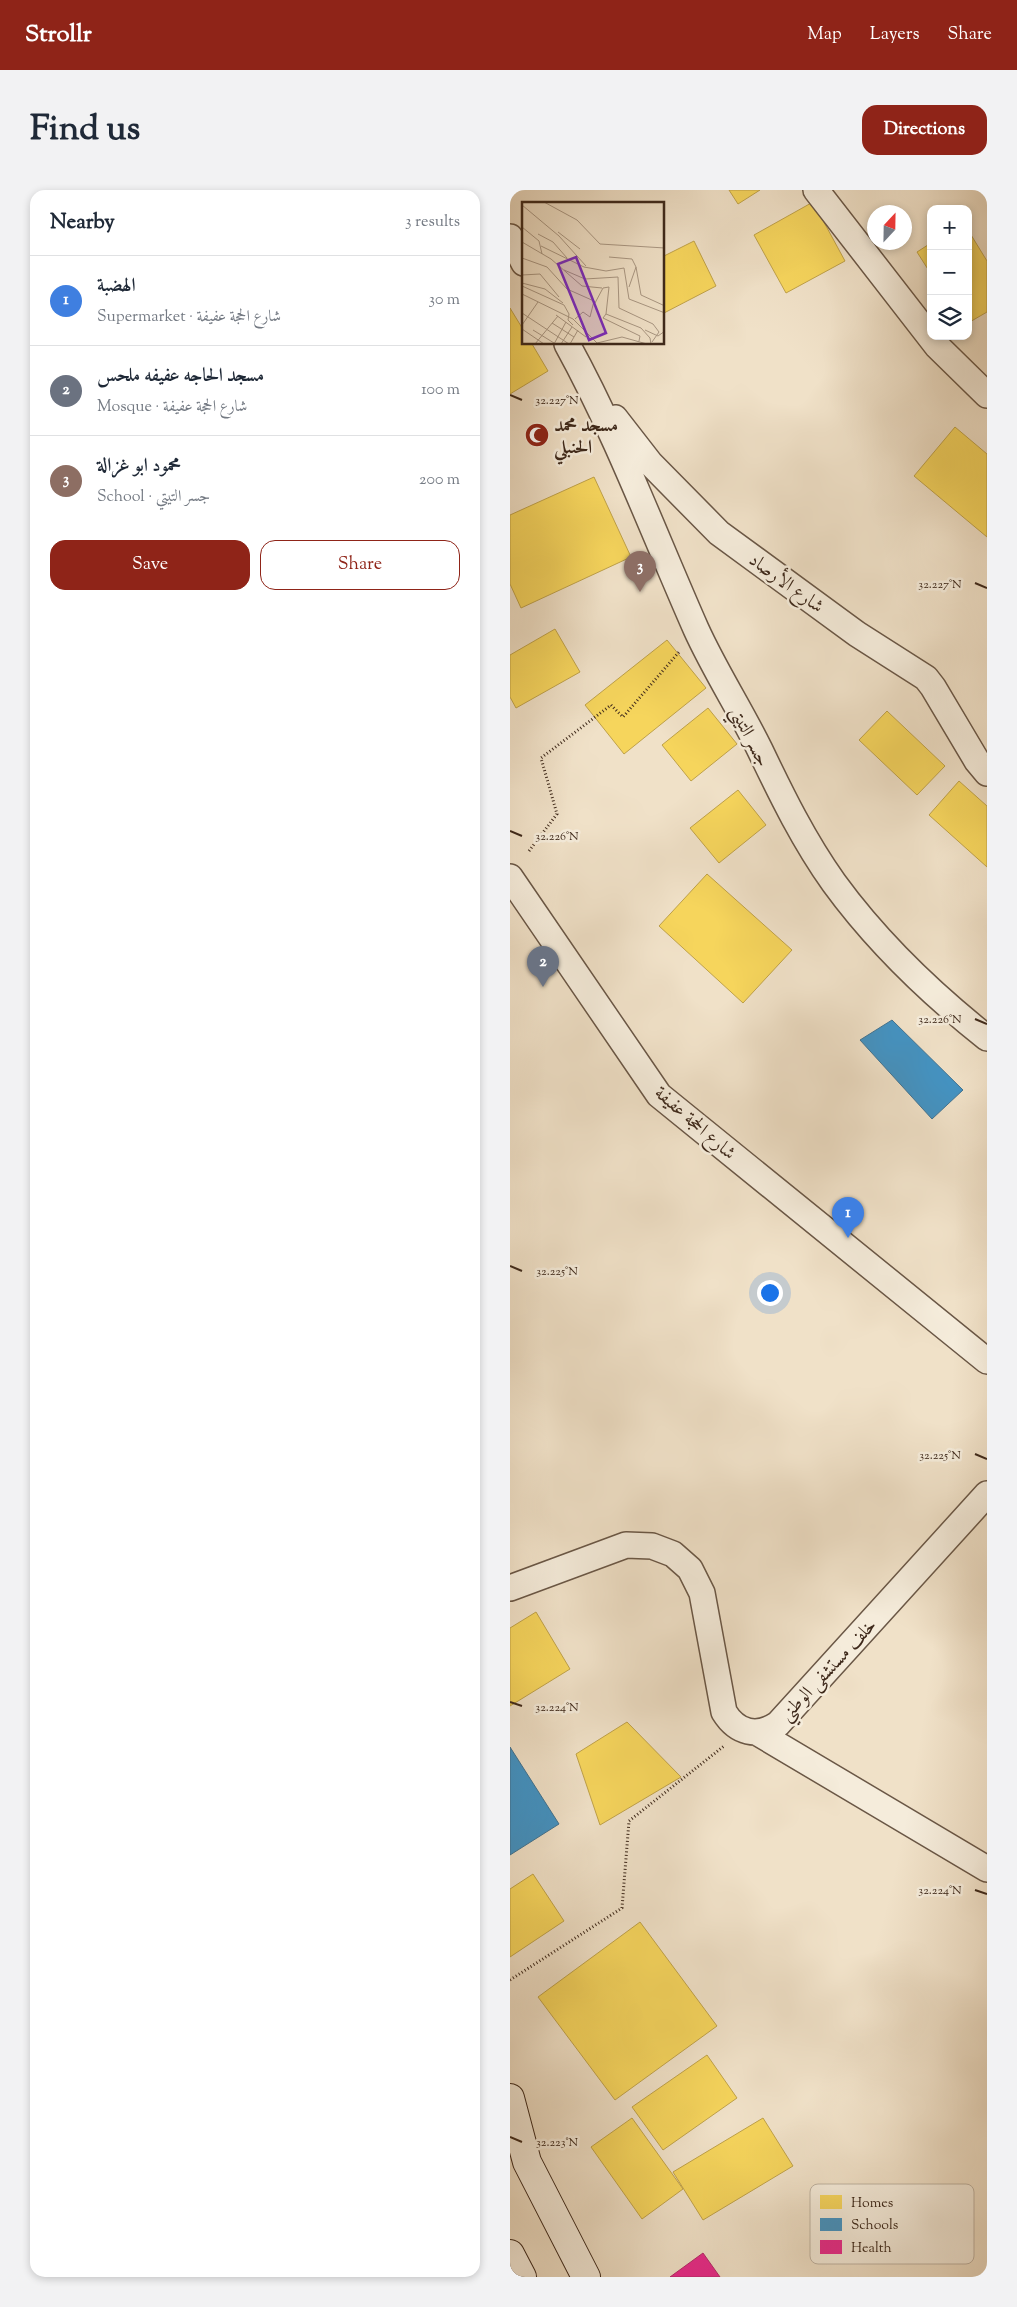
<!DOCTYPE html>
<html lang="en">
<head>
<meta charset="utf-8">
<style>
	:root { --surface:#fff; --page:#f2f2f3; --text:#1f2937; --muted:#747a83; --line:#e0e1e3; --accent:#8f2418 }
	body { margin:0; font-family:"Sorts Mill Goudy",Amiri,serif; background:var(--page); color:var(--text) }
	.controls { position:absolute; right:15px; top:15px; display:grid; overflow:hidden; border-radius:10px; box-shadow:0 2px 8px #0003 }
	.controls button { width:45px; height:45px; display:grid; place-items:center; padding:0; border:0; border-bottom:1px solid var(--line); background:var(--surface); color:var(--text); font:25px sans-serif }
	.compass { position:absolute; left:357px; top:15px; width:45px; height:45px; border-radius:50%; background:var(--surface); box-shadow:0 2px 8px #0003; rotate:22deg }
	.you { position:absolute; left:259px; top:1102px; width:18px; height:18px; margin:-12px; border:4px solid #fff; border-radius:50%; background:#1a73e8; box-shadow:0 0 0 8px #1a73e833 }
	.badge { display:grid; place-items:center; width:32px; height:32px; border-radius:50%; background:var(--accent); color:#fff; font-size:16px; font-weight:700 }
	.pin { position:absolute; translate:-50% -41px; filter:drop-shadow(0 1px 2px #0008) }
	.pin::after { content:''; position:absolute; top:26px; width:18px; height:15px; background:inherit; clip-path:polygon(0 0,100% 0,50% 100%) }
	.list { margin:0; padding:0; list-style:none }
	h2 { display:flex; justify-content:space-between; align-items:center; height:65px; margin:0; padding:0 20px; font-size:21px }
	h2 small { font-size:16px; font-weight:400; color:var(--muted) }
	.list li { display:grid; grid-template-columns:32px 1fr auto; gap:15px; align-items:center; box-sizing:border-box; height:90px; padding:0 20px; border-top:1px solid var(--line) }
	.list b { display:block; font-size:19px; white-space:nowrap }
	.list p { margin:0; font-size:16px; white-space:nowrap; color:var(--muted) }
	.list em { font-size:16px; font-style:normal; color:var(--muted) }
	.actions { display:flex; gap:10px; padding:15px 20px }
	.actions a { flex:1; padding:11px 0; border:1px solid var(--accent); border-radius:15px; text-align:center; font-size:18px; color:var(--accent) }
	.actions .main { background:var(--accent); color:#fff }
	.icon { flex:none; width:28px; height:28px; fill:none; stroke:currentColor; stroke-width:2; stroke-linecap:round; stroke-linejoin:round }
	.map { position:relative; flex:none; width:477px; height:2087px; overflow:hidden; border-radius:15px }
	header { display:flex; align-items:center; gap:30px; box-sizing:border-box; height:70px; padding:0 25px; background:var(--accent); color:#fff }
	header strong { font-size:24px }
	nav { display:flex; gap:28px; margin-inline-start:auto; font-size:18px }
	.intro { display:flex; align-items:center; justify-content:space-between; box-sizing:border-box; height:120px; padding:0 30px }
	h1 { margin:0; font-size:35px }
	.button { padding:12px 22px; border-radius:15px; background:var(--accent); color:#fff; font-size:18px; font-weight:700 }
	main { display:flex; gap:30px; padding:0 30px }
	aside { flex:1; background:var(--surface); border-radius:15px; box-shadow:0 2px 8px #0003 }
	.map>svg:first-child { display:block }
</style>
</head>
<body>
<header>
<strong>Strollr</strong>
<nav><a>Map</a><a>Layers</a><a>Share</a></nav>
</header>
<div class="intro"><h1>Find us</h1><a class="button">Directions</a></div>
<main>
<aside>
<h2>Nearby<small>3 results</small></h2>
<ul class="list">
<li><span class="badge" style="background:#3f7fe0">1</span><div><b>الهضبة</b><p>Supermarket · شارع الحجة عفيفة</p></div><em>30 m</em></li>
<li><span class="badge" style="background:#6b7280">2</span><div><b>مسجد الحاجه عفيفه ملحس</b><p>Mosque · شارع الحجة عفيفة</p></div><em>100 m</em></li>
<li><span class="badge" style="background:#8d6e63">3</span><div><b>محمود ابو غزالة</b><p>School · جسر التيتي</p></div><em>200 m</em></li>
</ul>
<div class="actions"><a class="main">Save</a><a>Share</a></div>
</aside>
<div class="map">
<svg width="477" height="2087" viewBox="0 0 477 2087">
	<rect width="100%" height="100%" fill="#f0e1c8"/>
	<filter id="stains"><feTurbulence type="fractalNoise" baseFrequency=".004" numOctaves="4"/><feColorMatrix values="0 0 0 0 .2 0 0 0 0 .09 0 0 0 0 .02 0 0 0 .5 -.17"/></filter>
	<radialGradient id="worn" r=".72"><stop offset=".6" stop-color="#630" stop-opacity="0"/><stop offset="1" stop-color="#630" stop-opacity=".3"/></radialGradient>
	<!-- homes -->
	<path fill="#f6d55c" stroke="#bfa148" d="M219 0H250L228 14Z
		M303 12 335 71 276 103 244 45Z
		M458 40 477 71V122L458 133Z
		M184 51 206 96 154 123V66Z
		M421 53V84L407 62Z
		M0 118 14 141V154H22L38 181 0 204Z
		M445 237 477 264V347L404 286Z
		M84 287 121 367 11 418 0 394V325Z
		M45 439 70 482 6 518 0 507V465Z
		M157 450 196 498 114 564 75 515Z
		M198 518 227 554 181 591 152 555Z
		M377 521 435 576 407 605 349 550Z
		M449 591 477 616V677L419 625Z
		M228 600 256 635 209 673 180 638Z
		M197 684 282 760 233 813 149 736Z
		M26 1422 60 1479 0 1516V1438Z
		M117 1532 171 1587 90 1635 66 1564Z
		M23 1684 54 1731 0 1767V1699Z
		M130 1732 207 1836 105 1910 28 1807Z
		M197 1865 227 1908 153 1960 122 1917Z
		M122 1928 173 1999 132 2029 81 1957Z
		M253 1928 283 1976 193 2030 163 1982Z"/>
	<!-- schools -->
	<path fill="#4393c3" stroke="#427391" d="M382 830 453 900 422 929 350 850Z
		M0 1557 49 1634 0 1665Z"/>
	<!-- health -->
	<path fill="#e7298a" stroke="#b42969" d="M193 2063 210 2087H160Z"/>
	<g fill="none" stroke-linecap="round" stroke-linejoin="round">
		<!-- minor casing -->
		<g stroke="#6a5746" stroke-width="28">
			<path id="minor" d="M306 0 427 156 477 205
				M0 47 14 73
				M57 154C107 245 144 344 186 439 205 481 230 519 250 560 272 606 294 651 324 693 367 752 419 802 477 848
				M105 228 140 273 209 343 347 444 416 488 423 497 467 571 477 583
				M0 687 149 905 477 1171
				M0 1398 116 1355 142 1356 163 1364 180 1379 192 1403 214 1522C227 1543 247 1548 268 1534L477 1304
				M248 1543 477 1679"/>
		</g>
		<!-- secondary casing -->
		<g stroke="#3e291b" stroke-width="30">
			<path id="secondary" d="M0 1908 17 1972 76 2087
				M0 2064 12 2087"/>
		</g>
		<!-- path -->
		<path stroke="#3e291b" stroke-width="3" stroke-dasharray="1 2.5" stroke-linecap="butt" d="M19 661 47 624 31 568 101 515 113 527 169 462
			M0 1790 112 1718 119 1631 214 1556"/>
		<!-- minor -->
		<use href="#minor" stroke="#f5ecdb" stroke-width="25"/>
		<!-- secondary -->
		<use href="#secondary" stroke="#f5ecdb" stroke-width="28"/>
	</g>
	<!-- ticks -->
	<path fill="none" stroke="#3e291b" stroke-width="2" d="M0 205 12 210M465 393 477 398M0 641 12 646M465 829 477 834M0 1076 12 1081M465 1264 477 1269M0 1512 12 1516M465 1700 477 1704M0 1947 12 1952"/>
	<!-- icons -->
	<defs>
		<g id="mosque-disc" transform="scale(1.25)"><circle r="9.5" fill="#8f2418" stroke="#f5ecdb"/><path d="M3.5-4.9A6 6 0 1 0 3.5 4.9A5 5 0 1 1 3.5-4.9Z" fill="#fff"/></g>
	</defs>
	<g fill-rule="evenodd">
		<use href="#mosque-disc" x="27" y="245"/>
	</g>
	<g text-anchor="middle" stroke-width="5" stroke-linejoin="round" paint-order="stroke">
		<!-- poi labels -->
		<g font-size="19" font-weight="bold" fill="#3e291b" stroke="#f5ecdb" text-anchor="start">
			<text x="44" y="241">مسجد محمد<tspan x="44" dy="22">الحنبلي</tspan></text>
		</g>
		<!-- street labels -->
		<g font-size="19" fill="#3e291b" stroke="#f5ecdb">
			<text transform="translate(277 392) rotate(36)" y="7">شارع الأرصاد</text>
			<text transform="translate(241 546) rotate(63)" y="7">جسر التيتي</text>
			<text transform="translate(186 932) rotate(41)" y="7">شارع الحجة عفيفة</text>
			<text transform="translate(317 1479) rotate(-47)" y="7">خلف مستشفى الوطني</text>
		</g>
	</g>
	<!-- overview -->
	<g transform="translate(12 12)">
		<rect width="142" height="142" fill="#f0e1c8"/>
		<path fill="none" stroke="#a99783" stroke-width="1" d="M22 0 55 18 78 42 143 46M0 3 37 34 64 64M0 25 17 39 20 52M36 30 58 47M16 32 31 40 45 56M0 40 29 57 60 84 80 86M19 44 62 65 84 69 102 66 107 97 143 111M87 55 110 57 114 65M0 56 25 65 45 87 72 99 68 115 61 110 53 117M42 68 63 77 96 75 97 106 131 122 137 130 130 140M0 73 18 72 37 95M0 81 23 87 41 101M0 84 42 103 47 112 46 118 51 123M107 85 114 65 119 93 143 104M0 92 51 117 76 142M73 101 81 86 87 85 84 112 81 116 118 134 117 139M0 111 47 142M84 112 119 126 128 136 129 142M34 113 64 135M30 121 52 135M0 123 16 100M0 127 22 142M11 128 32 141M123 128 136 134 143 129M75 141 100 135 125 142M13 142 36 114M32 142 44 120M39 142 50 125M48 142 56 128"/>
		<path fill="#7b2cbf" fill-opacity="0.15" stroke="#7b2cbf" stroke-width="2.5" d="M54 55 84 131 67 138 36 62Z"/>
		<rect width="142" height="142" fill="none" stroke="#3e291b" stroke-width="2.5"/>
	</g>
	<!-- legend -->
	<rect x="300" y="1994" width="164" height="80" rx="8" fill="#f5ecdb" stroke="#beb2a1" stroke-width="1"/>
	<rect x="310" y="2005" width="22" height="14" fill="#f6d55c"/>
	<rect x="310" y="2028" width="22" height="13" fill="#4393c3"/>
	<rect x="310" y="2050" width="22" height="14" fill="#e7298a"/>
	<g font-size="14" fill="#3e291b">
		<text x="341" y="2017">Homes</text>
		<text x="341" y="2039">Schools</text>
		<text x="341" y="2062">Health</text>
	</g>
	<g font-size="12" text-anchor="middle" fill="#3e291b" stroke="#f5ecdb" stroke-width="5" stroke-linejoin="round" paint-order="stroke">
		<text x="47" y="214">32.227°N</text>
		<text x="430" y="398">32.227°N</text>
		<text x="47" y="650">32.226°N</text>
		<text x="430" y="833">32.226°N</text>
		<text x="47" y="1085">32.225°N</text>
		<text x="430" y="1269">32.225°N</text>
		<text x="47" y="1521">32.224°N</text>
		<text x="430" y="1704">32.224°N</text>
		<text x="47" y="1956">32.223°N</text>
	</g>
	<rect width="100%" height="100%" filter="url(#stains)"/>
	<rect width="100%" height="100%" fill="url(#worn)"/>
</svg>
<div class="controls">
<button>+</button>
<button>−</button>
<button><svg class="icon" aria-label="layers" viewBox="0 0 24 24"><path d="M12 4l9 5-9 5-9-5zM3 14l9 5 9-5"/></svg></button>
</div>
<svg class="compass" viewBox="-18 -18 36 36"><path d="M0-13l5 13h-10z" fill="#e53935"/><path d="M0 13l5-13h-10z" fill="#747a83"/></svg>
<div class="you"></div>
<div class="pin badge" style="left:338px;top:1048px;background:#3f7fe0">1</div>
<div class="pin badge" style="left:33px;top:797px;background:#6b7280">2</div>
<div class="pin badge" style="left:130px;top:402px;background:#8d6e63">3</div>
</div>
</main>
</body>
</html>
